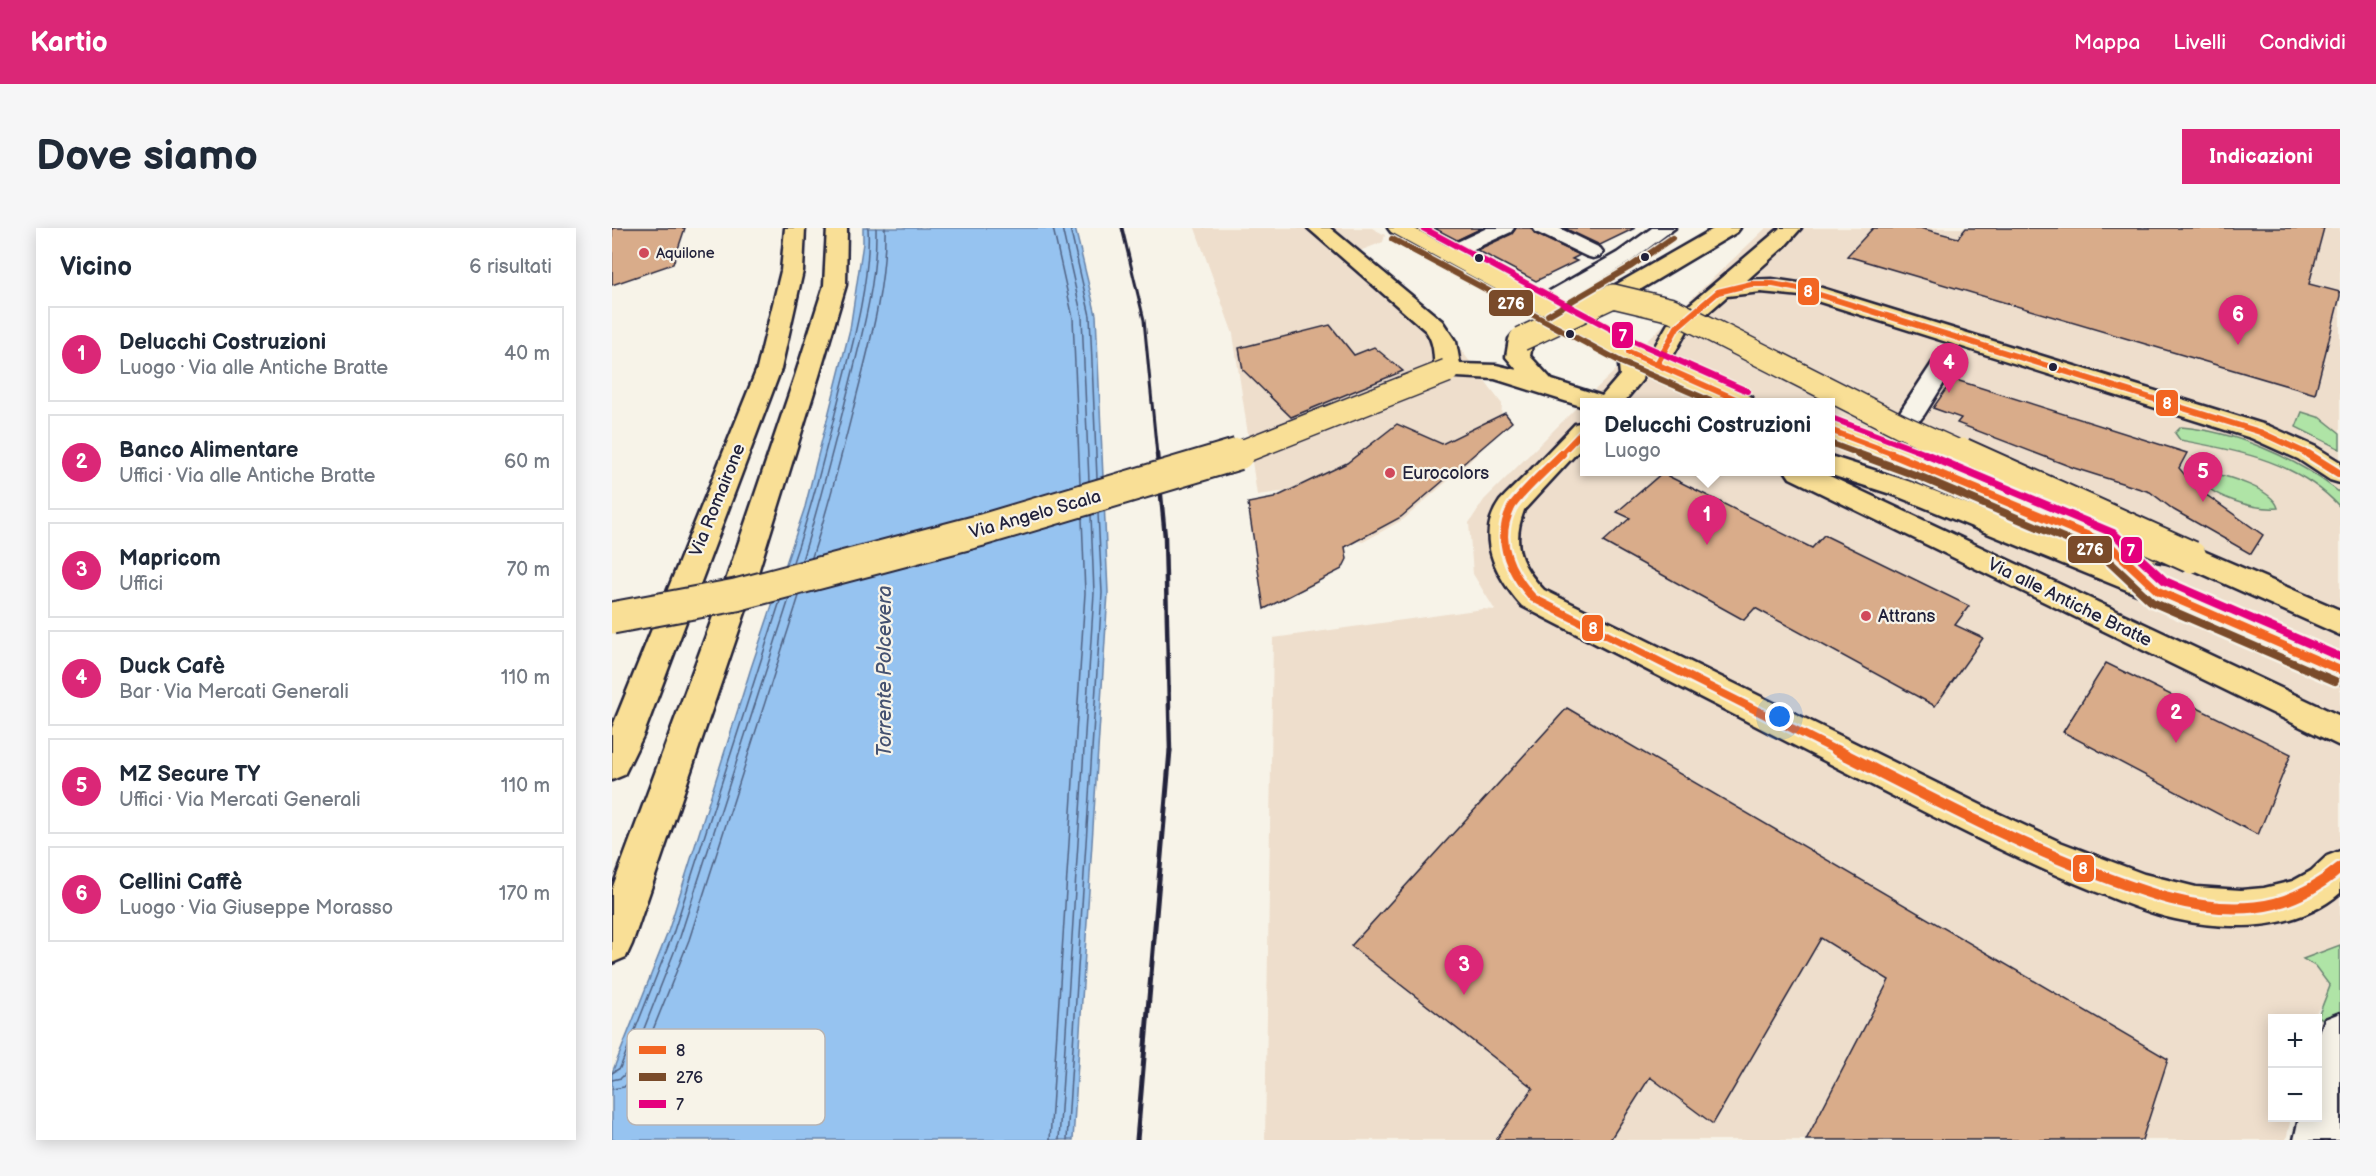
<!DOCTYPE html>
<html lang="it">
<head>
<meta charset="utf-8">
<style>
	:root { --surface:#fff; --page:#f6f6f7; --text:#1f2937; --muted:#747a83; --line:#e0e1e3; --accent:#db2777 }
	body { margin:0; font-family:"Balsamiq Sans",sans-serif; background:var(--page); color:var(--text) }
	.controls { position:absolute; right:18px; bottom:18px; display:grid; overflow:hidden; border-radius:0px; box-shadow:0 3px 15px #0003 }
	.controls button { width:54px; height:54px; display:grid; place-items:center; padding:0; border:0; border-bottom:2px solid var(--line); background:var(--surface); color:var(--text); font:30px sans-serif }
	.you { position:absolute; left:1168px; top:489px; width:21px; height:21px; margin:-15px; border:4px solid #fff; border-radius:50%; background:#1a73e8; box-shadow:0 0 0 9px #1a73e833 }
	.badge { display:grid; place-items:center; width:39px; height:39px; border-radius:50%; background:var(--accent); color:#fff; font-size:20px; font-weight:700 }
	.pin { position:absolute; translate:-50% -50px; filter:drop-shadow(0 2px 3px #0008) }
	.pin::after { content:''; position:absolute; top:32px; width:21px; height:18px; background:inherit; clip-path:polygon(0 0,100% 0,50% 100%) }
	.popup { position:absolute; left:968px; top:170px; width:255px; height:78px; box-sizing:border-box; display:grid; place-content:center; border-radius:0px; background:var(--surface); filter:drop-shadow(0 2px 4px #0005); font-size:20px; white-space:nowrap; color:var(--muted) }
	.popup b { font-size:22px; color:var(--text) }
	.popup::after { content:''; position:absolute; left:50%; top:100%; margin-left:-12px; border:12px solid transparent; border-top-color:var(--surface) }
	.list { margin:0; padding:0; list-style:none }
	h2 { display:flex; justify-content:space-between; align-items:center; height:78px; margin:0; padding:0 24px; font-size:26px }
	h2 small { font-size:20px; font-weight:400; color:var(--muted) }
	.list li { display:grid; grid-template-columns:39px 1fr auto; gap:18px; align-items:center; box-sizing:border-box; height:96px; margin:0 12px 12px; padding:0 12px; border:2px solid var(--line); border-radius:0px }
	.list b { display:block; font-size:22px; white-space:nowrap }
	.list p { margin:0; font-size:20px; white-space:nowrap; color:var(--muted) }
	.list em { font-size:20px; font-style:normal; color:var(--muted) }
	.map { position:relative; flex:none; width:1728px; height:912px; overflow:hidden; border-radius:0px }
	header { display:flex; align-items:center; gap:36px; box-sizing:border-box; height:84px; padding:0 30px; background:var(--accent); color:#fff }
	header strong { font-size:28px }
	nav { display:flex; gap:33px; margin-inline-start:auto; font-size:21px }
	.intro { display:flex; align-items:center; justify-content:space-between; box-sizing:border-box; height:144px; padding:0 36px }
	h1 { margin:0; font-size:42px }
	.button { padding:15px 27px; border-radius:0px; background:var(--accent); color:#fff; font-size:21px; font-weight:700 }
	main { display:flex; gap:36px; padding:0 36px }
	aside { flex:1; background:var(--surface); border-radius:0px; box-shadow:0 3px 15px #0003 }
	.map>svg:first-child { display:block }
</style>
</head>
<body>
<header>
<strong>Kartio</strong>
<nav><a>Mappa</a><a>Livelli</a><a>Condividi</a></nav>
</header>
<div class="intro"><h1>Dove siamo</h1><a class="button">Indicazioni</a></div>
<main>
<aside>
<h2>Vicino<small>6 risultati</small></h2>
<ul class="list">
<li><span class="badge">1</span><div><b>Delucchi Costruzioni</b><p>Luogo · Via alle Antiche Bratte</p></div><em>40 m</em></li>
<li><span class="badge">2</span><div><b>Banco Alimentare</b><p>Uffici · Via alle Antiche Bratte</p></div><em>60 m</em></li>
<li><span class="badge">3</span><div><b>Mapricom</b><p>Uffici</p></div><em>70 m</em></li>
<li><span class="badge">4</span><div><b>Duck Cafè</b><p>Bar · Via Mercati Generali</p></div><em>110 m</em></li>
<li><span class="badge">5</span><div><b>MZ Secure TY</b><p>Uffici · Via Mercati Generali</p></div><em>110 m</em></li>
<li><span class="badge">6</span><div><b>Cellini Caffè</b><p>Luogo · Via Giuseppe Morasso</p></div><em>170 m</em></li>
</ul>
</aside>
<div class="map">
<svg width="1728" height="912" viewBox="0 0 1728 912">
	<rect width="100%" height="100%" fill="#f7f3e8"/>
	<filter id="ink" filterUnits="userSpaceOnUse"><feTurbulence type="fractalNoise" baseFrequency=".0167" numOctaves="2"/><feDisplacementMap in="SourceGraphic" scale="12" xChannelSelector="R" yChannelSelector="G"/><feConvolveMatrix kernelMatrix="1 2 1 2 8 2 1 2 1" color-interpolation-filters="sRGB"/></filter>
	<g filter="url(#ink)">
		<!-- built -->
		<path fill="#eedecc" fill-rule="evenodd" d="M583 0H700L706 5 719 0H760L773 7 771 14 737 27 843 114 890 176 888 203 855 236 792 291 751 314 731 311 685 262 645 267 621 106Z
			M1154 0H1728V753L1703 786 1702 790H1660V890H1679L1674 912H653L661 410 871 381 883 382 861 346 857 295 872 272 969 175ZM972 174H1218V244H972Z"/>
		<!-- green -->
		<path fill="#afe4a6" stroke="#688370" stroke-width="1.5" d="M1690 184 1709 190 1728 205V221L1684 199Z
			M1569 199C1621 203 1682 229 1723 261L1728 265V279C1686 233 1626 223 1568 212L1563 205Z
			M1596 244C1615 248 1661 261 1666 280 1644 282 1595 269 1585 247Z
			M1728 717V786L1719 797 1706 789 1718 758 1703 738 1691 731Z"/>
		<!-- water -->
		<path fill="#96c3f0" stroke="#6883a8" stroke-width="1.5" d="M251 0H463L484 87 496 365 461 912H0V845L56 704 139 440 193 279 238 101 251 15Z"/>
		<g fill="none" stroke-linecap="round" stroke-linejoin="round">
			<!-- shore -->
			<path stroke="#506283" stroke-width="1.5" d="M441 0 461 90 468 255
				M450 0 470 89 477 253
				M458 0 478 88 485 250
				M200 329C218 275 231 221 245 166 259 111 274 57 273 0
				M190 332C208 275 222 217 237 159 250 106 265 54 264 0
				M181 334C201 276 215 217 230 158 242 112 259 47 256 0
				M0 845 8 840 61 706 168 373
				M0 852 9 850 15 844 68 709 177 371
				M0 861 12 859 22 849 77 712 187 368
				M438 912 473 365 470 290
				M447 912 482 365 479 287
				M455 912 490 365 486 285"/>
		</g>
		<!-- building -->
		<path fill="#d9ac8a" stroke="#22223b" stroke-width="1.5" d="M0 0H73L61 36 0 57Z
			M822 0H870L845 12Z
			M904 0H919L923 6 968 27 960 31 965 33 924 53 865 22 900 6Z
			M952 0H1023L988 17Z
			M1261 0H1308L1346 10 1354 0H1712L1697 56 1728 64V68L1703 166 1235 28Z
			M718 97 742 127 762 119 791 143 679 189 631 142 627 120Z
			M1341 151 1575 225 1567 240 1583 259 1651 307 1639 326 1562 282 1538 264 1462 240 1345 195 1349 190 1321 180Z
			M893 185 900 194 789 289 733 319 735 331 730 341 652 381 636 275 662 270 735 235 785 196 830 216Z
			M1050 245 1200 320 1212 307 1357 378 1343 397 1371 410 1323 478 1143 380 1132 392 991 314 1018 290 1005 284Z
			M1494 435 1679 526 1646 607 1451 504Z
			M955 480 1556 831 1530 912H1194L1277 752 1209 710 1101 896 1038 849 998 912H884L921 860 739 718Z"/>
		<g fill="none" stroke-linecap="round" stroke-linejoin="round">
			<!-- minor casing -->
			<g stroke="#22223b" stroke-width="5">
				<path id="minor" d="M875 0H902L899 4 842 30 835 32 828 30 824 26 828 22Z
					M921 0H947L988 20 991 24 988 28 981 30 974 28 924 4Z
					M1040 0H1063L1019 33 938 82 930 84 922 82 919 77 922 72 1005 25Z
					M1330 132 1339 134 1342 139 1312 187 1308 192 1299 195 1290 192 1286 187 1321 134Z
					M1728 785V912H1682L1687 890H1706V811L1713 791Z"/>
			</g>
			<!-- major casing -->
			<g stroke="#22223b" stroke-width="5">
				<path id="major" d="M173 0H193L191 43 169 141 31 508 12 547 0 552V500L145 141 169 43Z
					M215 0H235L234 57 207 148 139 367 20 716 14 729 0 735V661L109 367 183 148 212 57Z
					M696 0H718L830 93 844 114 848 136 884 137 905 142 894 129 897 111 901 106 909 104 917 106 921 111 918 128 940 152 990 168 1008 147 1006 128 779 4 776 0H801L1039 125 1057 94 1168 0H1189L1173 18 1135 52 1160 51 1200 57 1657 198 1704 219 1728 234V255L1718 252 1686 231 1639 210 1189 68 1149 64 1115 68 1075 103 1058 133 1139 169 1142 174H1110L1032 140 1030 152 1012 174H972V179L883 151 826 148C819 138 826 120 814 103Z
					M1103 0H1128L1125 4 1009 73 1001 75 993 73 990 68 993 63Z
					M972 194V217L912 282C899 317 908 337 932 362L1379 582 1448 614 1532 646 1584 659 1629 662 1652 660 1681 653 1699 643 1715 628 1728 623V665C1684 703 1617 703 1563 691 1535 685 1509 673 1482 663 1415 636 1350 603 1285 570 1160 506 1035 442 910 378 885 350 862 309 888 273 896 264 906 255 914 247 930 230 947 213 963 196Z
					M1218 194 1325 233 1501 307 1589 322 1728 382V407L1573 338 1486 323 1305 245 1218 211Z
					M1218 228 1302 255 1603 373 1728 428V455L1581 389 1282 267 1210 244H1218Z
					M1174 244H1209L1728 488V518L1178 250Z"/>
			</g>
			<!-- minor -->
			<use href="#minor" fill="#f7f3e8" fill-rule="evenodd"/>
			<!-- major -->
			<use href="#major" fill="#f9df96" fill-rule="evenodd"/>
			<!-- rail-far2 -->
			<path stroke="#22223b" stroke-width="3" d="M510 0 532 92 545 227"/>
			<!-- rail-far1 -->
			<path stroke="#22223b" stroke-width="4.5" d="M545 226 553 309 558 524"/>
			<!-- rail -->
			<path stroke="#22223b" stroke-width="5" d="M525 912 558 522"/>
			<!-- major-bridge-far1 casing -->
			<g stroke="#22223b" stroke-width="26" stroke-linecap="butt">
				<path id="major-bridge-far1" d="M909 111 1001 68 1060 82 1289 198 1353 227
					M622 227 835 143"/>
			</g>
			<!-- major-bridge casing -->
			<g stroke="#22223b" stroke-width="35" stroke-linecap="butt">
				<path id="major-bridge" d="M1350 226 1579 329
					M0 390 124 367 370 302 626 226"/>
			</g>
			<!-- major-bridge-far1 -->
			<use href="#major-bridge-far1" stroke="#f9df96" stroke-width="23"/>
			<!-- major-bridge -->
			<use href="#major-bridge" stroke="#f9df96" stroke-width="31"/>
			<!-- bus-1-far2 casing -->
			<g stroke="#f7f3e8" stroke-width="9">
				<path id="bus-1-far2" d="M1017 124 1130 174
					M1045 136 1065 99 1106 64 1139 56H1161L1192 62 1648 204 1698 227
					M1218 202 1284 227
					M948 227 972 202"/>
			</g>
			<!-- bus-1-far1 casing -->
			<g stroke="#f7f3e8" stroke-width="13">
				<path id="bus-1-far1" d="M950 226C938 238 905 268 899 280 882 314 899 345 921 370L1227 524
					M1280 226 1496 316 1546 363 1728 442
					M1696 226 1728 246"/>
			</g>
			<!-- bus-1 casing -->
			<g stroke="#f7f3e8" stroke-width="16">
				<path id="bus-1" d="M1224 522C1307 564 1389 608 1475 642 1529 663 1584 685 1643 679 1676 676 1703 661 1728 640"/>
			</g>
			<!-- bus-2-far1 casing -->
			<g stroke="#f7f3e8" stroke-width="9">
				<path id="bus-2-far1" d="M780 11 1011 135 1101 174
					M936 87 1018 39 1060 10
					M1218 215 1250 227"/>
			</g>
			<!-- bus-2 casing -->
			<g stroke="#f7f3e8" stroke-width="13">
				<path id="bus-2" d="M1246 226 1311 250 1489 326 1540 374 1723 453"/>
			</g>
			<!-- bus-3-far1 casing -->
			<g stroke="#f7f3e8" stroke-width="9">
				<path id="bus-3-far1" d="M811 0 1022 113 1135 163
					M1222 191 1317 227"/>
			</g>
			<!-- bus-3 casing -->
			<g stroke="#f7f3e8" stroke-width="13">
				<path id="bus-3" d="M1313 226 1501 305 1553 353 1728 429"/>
			</g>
			<!-- bus-1-far2 -->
			<use href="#bus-1-far2" stroke="#f26522" stroke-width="6"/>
			<!-- bus-1-far1 -->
			<use href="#bus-1-far1" stroke="#f26522" stroke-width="8"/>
			<!-- bus-1 -->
			<use href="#bus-1" stroke="#f26522" stroke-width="11"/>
			<!-- bus-2-far1 -->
			<use href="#bus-2-far1" stroke="#7a4b2a" stroke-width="6"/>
			<!-- bus-2 -->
			<use href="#bus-2" stroke="#7a4b2a" stroke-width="8"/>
			<!-- bus-3-far1 -->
			<use href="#bus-3-far1" stroke="#e5007d" stroke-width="6"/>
			<!-- bus-3 -->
			<use href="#bus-3" stroke="#e5007d" stroke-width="8"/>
		</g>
	</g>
	<!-- markers -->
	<g fill="#d1495b" stroke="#f7f3e8" stroke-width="2">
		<circle cx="32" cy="25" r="6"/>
		<circle cx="778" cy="245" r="6"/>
		<circle cx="1254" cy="388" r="6"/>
	</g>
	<g fill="#22223b" stroke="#f7f3e8" stroke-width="2">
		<circle cx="1033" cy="29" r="5"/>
		<circle cx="867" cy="30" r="5"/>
		<circle cx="958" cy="106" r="5"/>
		<circle cx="1441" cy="139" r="5"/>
	</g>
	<g text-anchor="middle" stroke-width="4.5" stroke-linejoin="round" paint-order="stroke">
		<!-- far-poi labels -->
		<g font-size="15" fill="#22223b" stroke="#f7f3e8" text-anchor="start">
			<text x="44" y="30">Aquilone</text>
		</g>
		<!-- poi labels -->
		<g font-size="18" fill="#22223b" stroke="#f7f3e8" text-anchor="start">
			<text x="790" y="251">Eurocolors</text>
			<text x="1266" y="394">Attrans</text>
		</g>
		<!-- street labels -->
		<g font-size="18" fill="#22223b" stroke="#f7f3e8">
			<text transform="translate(105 272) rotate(-68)" y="6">Via Romairone</text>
			<text transform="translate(423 286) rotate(-16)" y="6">Via Angelo Scala</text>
			<text transform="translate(1458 374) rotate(26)" y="6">Via alle Antiche Bratte</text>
		</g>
		<!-- water labels -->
		<g font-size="20" font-style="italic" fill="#455271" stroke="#f7f3e8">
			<text transform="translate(272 443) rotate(-90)" y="7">Torrente Polcevera</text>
		</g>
	</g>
	<!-- legend -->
	<rect x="15" y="801" width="198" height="96" rx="9" fill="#f7f3e8" stroke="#b7b4b4" stroke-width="1.5"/>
	<rect x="27" y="818" width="27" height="8" fill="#f26522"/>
	<rect x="27" y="845" width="27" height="8" fill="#7a4b2a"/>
	<rect x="27" y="872" width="27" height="8" fill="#e5007d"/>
	<g font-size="16" fill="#22223b">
		<text x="64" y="828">8</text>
		<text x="64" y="855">276</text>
		<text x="64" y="882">7</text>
	</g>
	<g stroke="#f7f3e8" stroke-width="2">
		<rect x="1185" y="49" width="23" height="29" rx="6" fill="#f26522"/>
		<rect x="876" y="61" width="46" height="28" rx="6" fill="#7a4b2a"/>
		<rect x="999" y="93" width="23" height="28" rx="6" fill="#e5007d"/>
		<rect x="1543" y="161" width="24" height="28" rx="6" fill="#f26522"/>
		<rect x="1455" y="307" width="46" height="29" rx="6" fill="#7a4b2a"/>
		<rect x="1508" y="308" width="23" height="28" rx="6" fill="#e5007d"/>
		<rect x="969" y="386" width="23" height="28" rx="6" fill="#f26522"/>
		<rect x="1460" y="626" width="23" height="29" rx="6" fill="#f26522"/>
	</g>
	<g font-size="16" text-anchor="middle" font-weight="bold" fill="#fff">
		<text x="1196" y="69">8</text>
		<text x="899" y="81">276</text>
		<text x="1011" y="113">7</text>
		<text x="1555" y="181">8</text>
		<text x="1478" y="327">276</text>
		<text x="1519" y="328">7</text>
		<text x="981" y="406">8</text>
		<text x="1471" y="646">8</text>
	</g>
</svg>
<div class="controls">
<button>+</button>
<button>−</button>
</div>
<div class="you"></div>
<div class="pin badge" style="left:1095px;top:317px">1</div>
<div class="popup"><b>Delucchi Costruzioni</b>Luogo</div>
<div class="pin badge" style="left:1564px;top:515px">2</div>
<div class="pin badge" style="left:852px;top:767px">3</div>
<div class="pin badge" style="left:1337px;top:165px">4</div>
<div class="pin badge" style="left:1591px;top:274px">5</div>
<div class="pin badge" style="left:1626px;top:117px">6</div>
</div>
</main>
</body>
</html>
